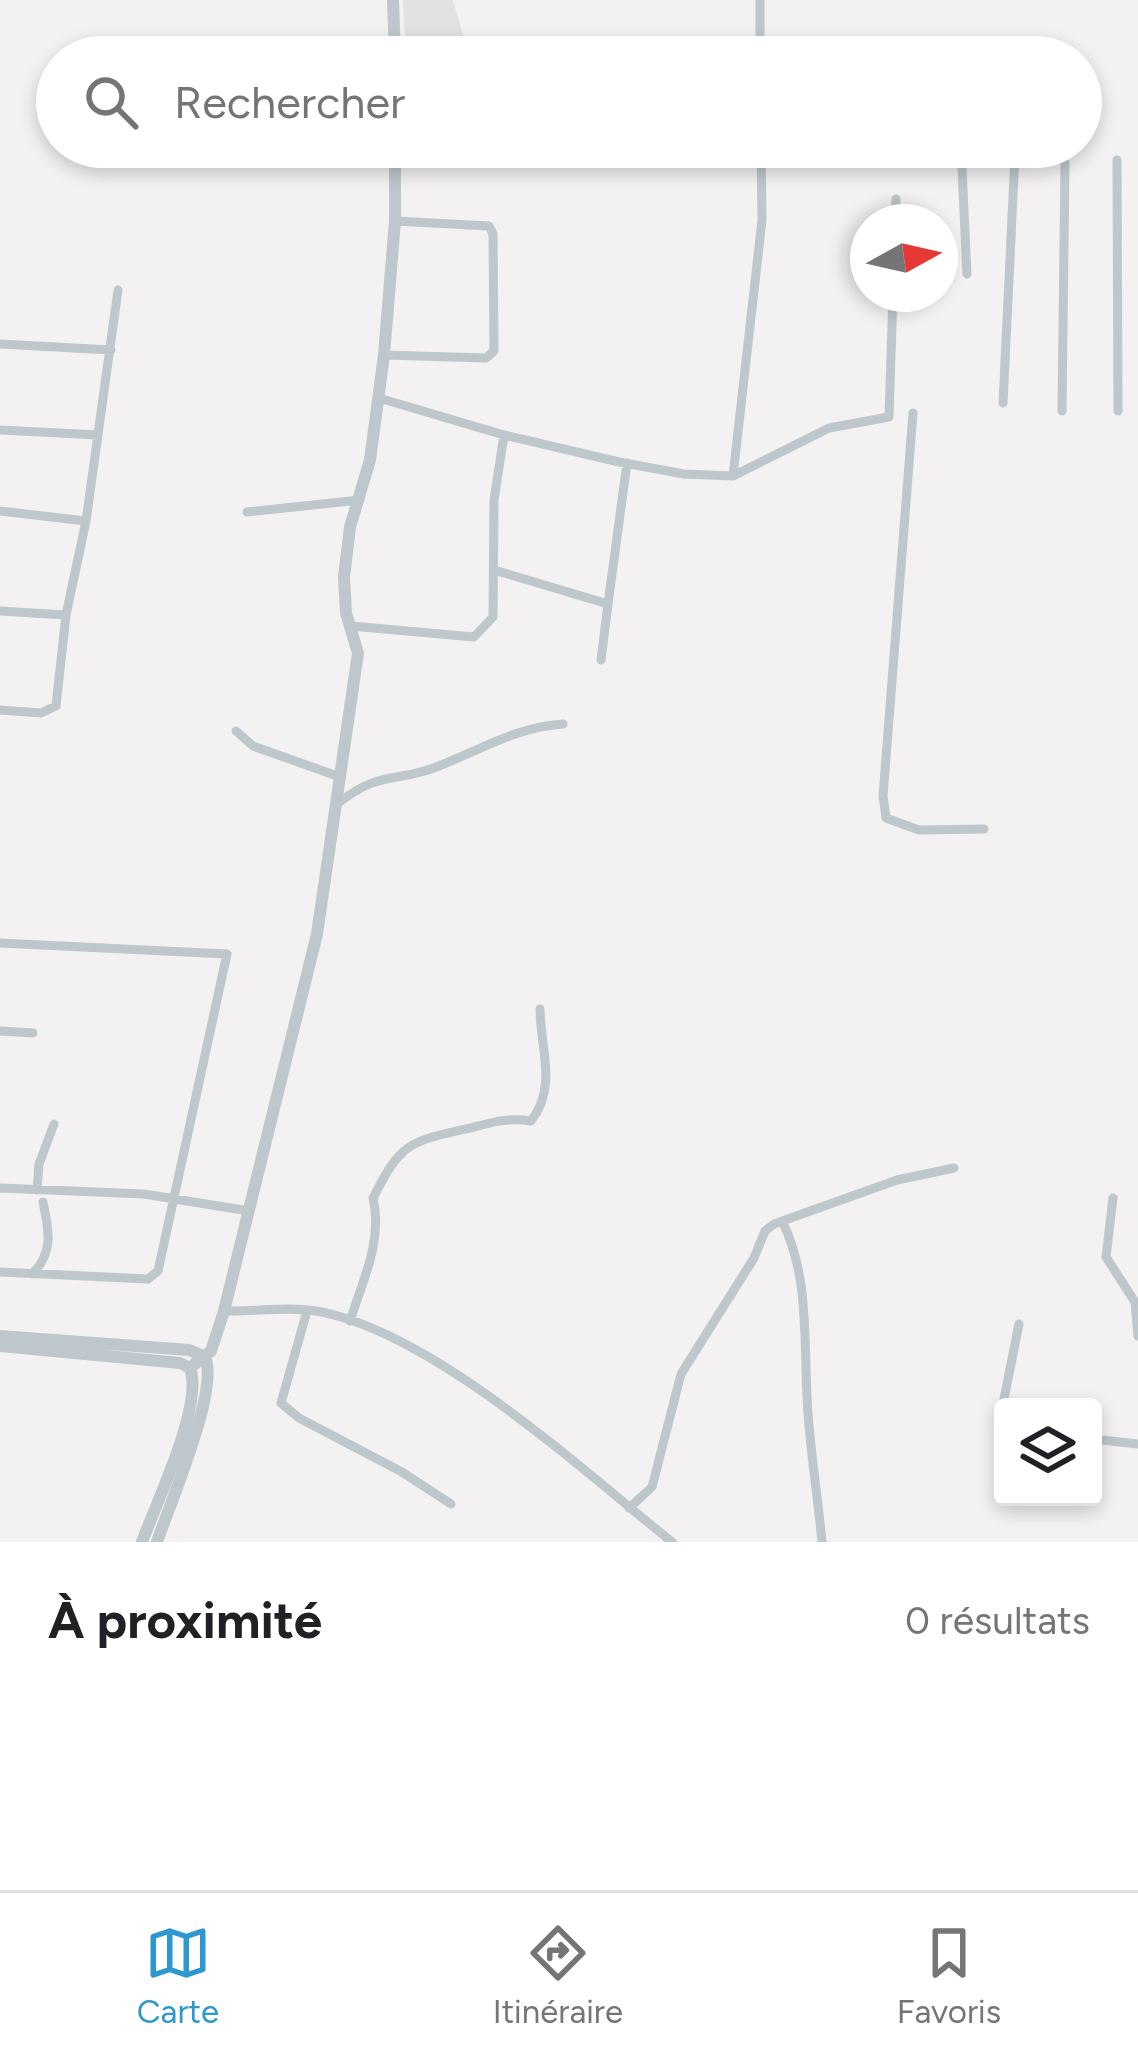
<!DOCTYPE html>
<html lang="fr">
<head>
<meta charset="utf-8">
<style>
	:root { --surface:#fff; --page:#f2f2f2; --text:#202124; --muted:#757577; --line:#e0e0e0; --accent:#2d97d0 }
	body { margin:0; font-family:Figtree,sans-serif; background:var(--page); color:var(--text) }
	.controls { position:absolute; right:36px; bottom:36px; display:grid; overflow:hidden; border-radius:12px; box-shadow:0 6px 18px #0003 }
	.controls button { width:108px; height:108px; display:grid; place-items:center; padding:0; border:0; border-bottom:3px solid var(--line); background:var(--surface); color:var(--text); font:60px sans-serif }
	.compass { position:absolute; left:850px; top:204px; width:108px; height:108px; border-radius:50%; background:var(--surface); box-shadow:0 6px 18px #0003; rotate:82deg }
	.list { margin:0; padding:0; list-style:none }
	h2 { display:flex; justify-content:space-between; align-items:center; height:156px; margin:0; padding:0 48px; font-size:51px }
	h2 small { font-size:39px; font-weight:400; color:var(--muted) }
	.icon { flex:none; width:66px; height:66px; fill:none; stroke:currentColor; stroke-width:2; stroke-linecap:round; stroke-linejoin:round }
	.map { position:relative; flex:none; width:1138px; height:1542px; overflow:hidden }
	.search { position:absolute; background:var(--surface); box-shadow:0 6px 18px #0003; left:36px; right:36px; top:36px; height:132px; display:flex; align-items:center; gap:30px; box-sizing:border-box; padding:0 42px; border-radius:66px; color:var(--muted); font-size:45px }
	.sheet { height:348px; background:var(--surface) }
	nav { display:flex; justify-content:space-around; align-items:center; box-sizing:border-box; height:168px; border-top:3px solid var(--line); background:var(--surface); font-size:33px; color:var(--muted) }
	nav a { display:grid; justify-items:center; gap:6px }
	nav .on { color:var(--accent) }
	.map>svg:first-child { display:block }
</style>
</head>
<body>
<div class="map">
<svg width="1138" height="1542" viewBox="0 0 1138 1542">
	<rect width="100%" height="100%" fill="#f3f1f1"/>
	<!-- education -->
	<path fill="#e3e2e2" d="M403 0H453L469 57H406Z"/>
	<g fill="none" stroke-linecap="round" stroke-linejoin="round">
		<!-- minor -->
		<path stroke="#bec7cb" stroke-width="9" d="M760 0V57
			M961 148 967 274
			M1117 160 1118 411
			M895 222 896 199
			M0 344 111 350
			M384 355 486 358 494 351 493 234 489 226 395 221
			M379 398 504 435 619 462 684 474 733 476 829 428 889 417 893 294
			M1003 403 1015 155
			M1062 411 1065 163
			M913 413 883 796 886 818 919 830 984 829
			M0 430 98 435
			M733 476 762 220 761 147
			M0 511 86 521
			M247 512 360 500
			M494 570 608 604 601 660
			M608 604 627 463
			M0 611 66 615 86 521 118 290
			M351 626 474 637 493 617 494 500 504 435
			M0 710 41 713 56 706 66 615
			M236 731 253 746 340 777
			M336 805C380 769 394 784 439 766 482 749 517 727 563 724
			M0 943 227 954 158 1271 148 1279 0 1272
			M0 1031 33 1033
			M0 1188 144 1194 249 1211
			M37 1190 39 1164 54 1124
			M1113 1198 1106 1257 1135 1302 1138 1336
			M782 1221C811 1278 803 1350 808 1413 811 1456 818 1499 822 1542
			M32 1274C54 1253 49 1230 43 1202
			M224 1311C254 1312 288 1306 316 1311 432 1331 581 1469 672 1542
			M307 1311 281 1403 299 1418 402 1472 451 1504
			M350 1321C363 1280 383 1240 373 1198 401 1143 408 1142 466 1129 490 1123 507 1117 531 1121 558 1087 540 1047 540 1009
			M1006 1407 1004 1399 1019 1324
			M1093 1439 1138 1444
			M629 1508 652 1487 681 1374 754 1258 765 1231 774 1224 897 1180 954 1168"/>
		<!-- tertiary -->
		<path stroke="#bec7cb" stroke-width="12" d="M393 0 395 57
			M0 1336 189 1350 205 1357C220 1388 169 1506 157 1542
			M0 1346 180 1363 190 1368C204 1405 156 1503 142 1542
			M190 1368 211 1351 224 1311 317 934 358 653 346 613 344 577 350 527 370 460 384 355 395 221V147"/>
	</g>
</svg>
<div class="controls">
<button><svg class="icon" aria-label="layers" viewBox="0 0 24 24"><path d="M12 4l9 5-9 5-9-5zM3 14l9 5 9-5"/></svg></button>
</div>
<svg class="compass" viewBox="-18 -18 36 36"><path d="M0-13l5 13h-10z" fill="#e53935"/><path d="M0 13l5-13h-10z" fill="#757577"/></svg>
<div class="search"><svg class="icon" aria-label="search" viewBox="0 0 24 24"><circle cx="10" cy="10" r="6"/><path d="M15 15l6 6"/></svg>Rechercher</div>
</div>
<section class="sheet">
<h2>À proximité<small>0 résultats</small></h2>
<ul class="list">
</ul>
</section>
<nav>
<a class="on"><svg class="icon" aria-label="map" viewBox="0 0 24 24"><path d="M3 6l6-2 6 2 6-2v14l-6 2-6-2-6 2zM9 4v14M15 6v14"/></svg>Carte</a>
<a><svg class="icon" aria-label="directions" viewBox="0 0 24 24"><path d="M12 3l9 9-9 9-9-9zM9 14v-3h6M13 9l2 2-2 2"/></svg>Itinéraire</a>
<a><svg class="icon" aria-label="saved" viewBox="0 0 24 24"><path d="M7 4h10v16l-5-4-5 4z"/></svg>Favoris</a>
</nav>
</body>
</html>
